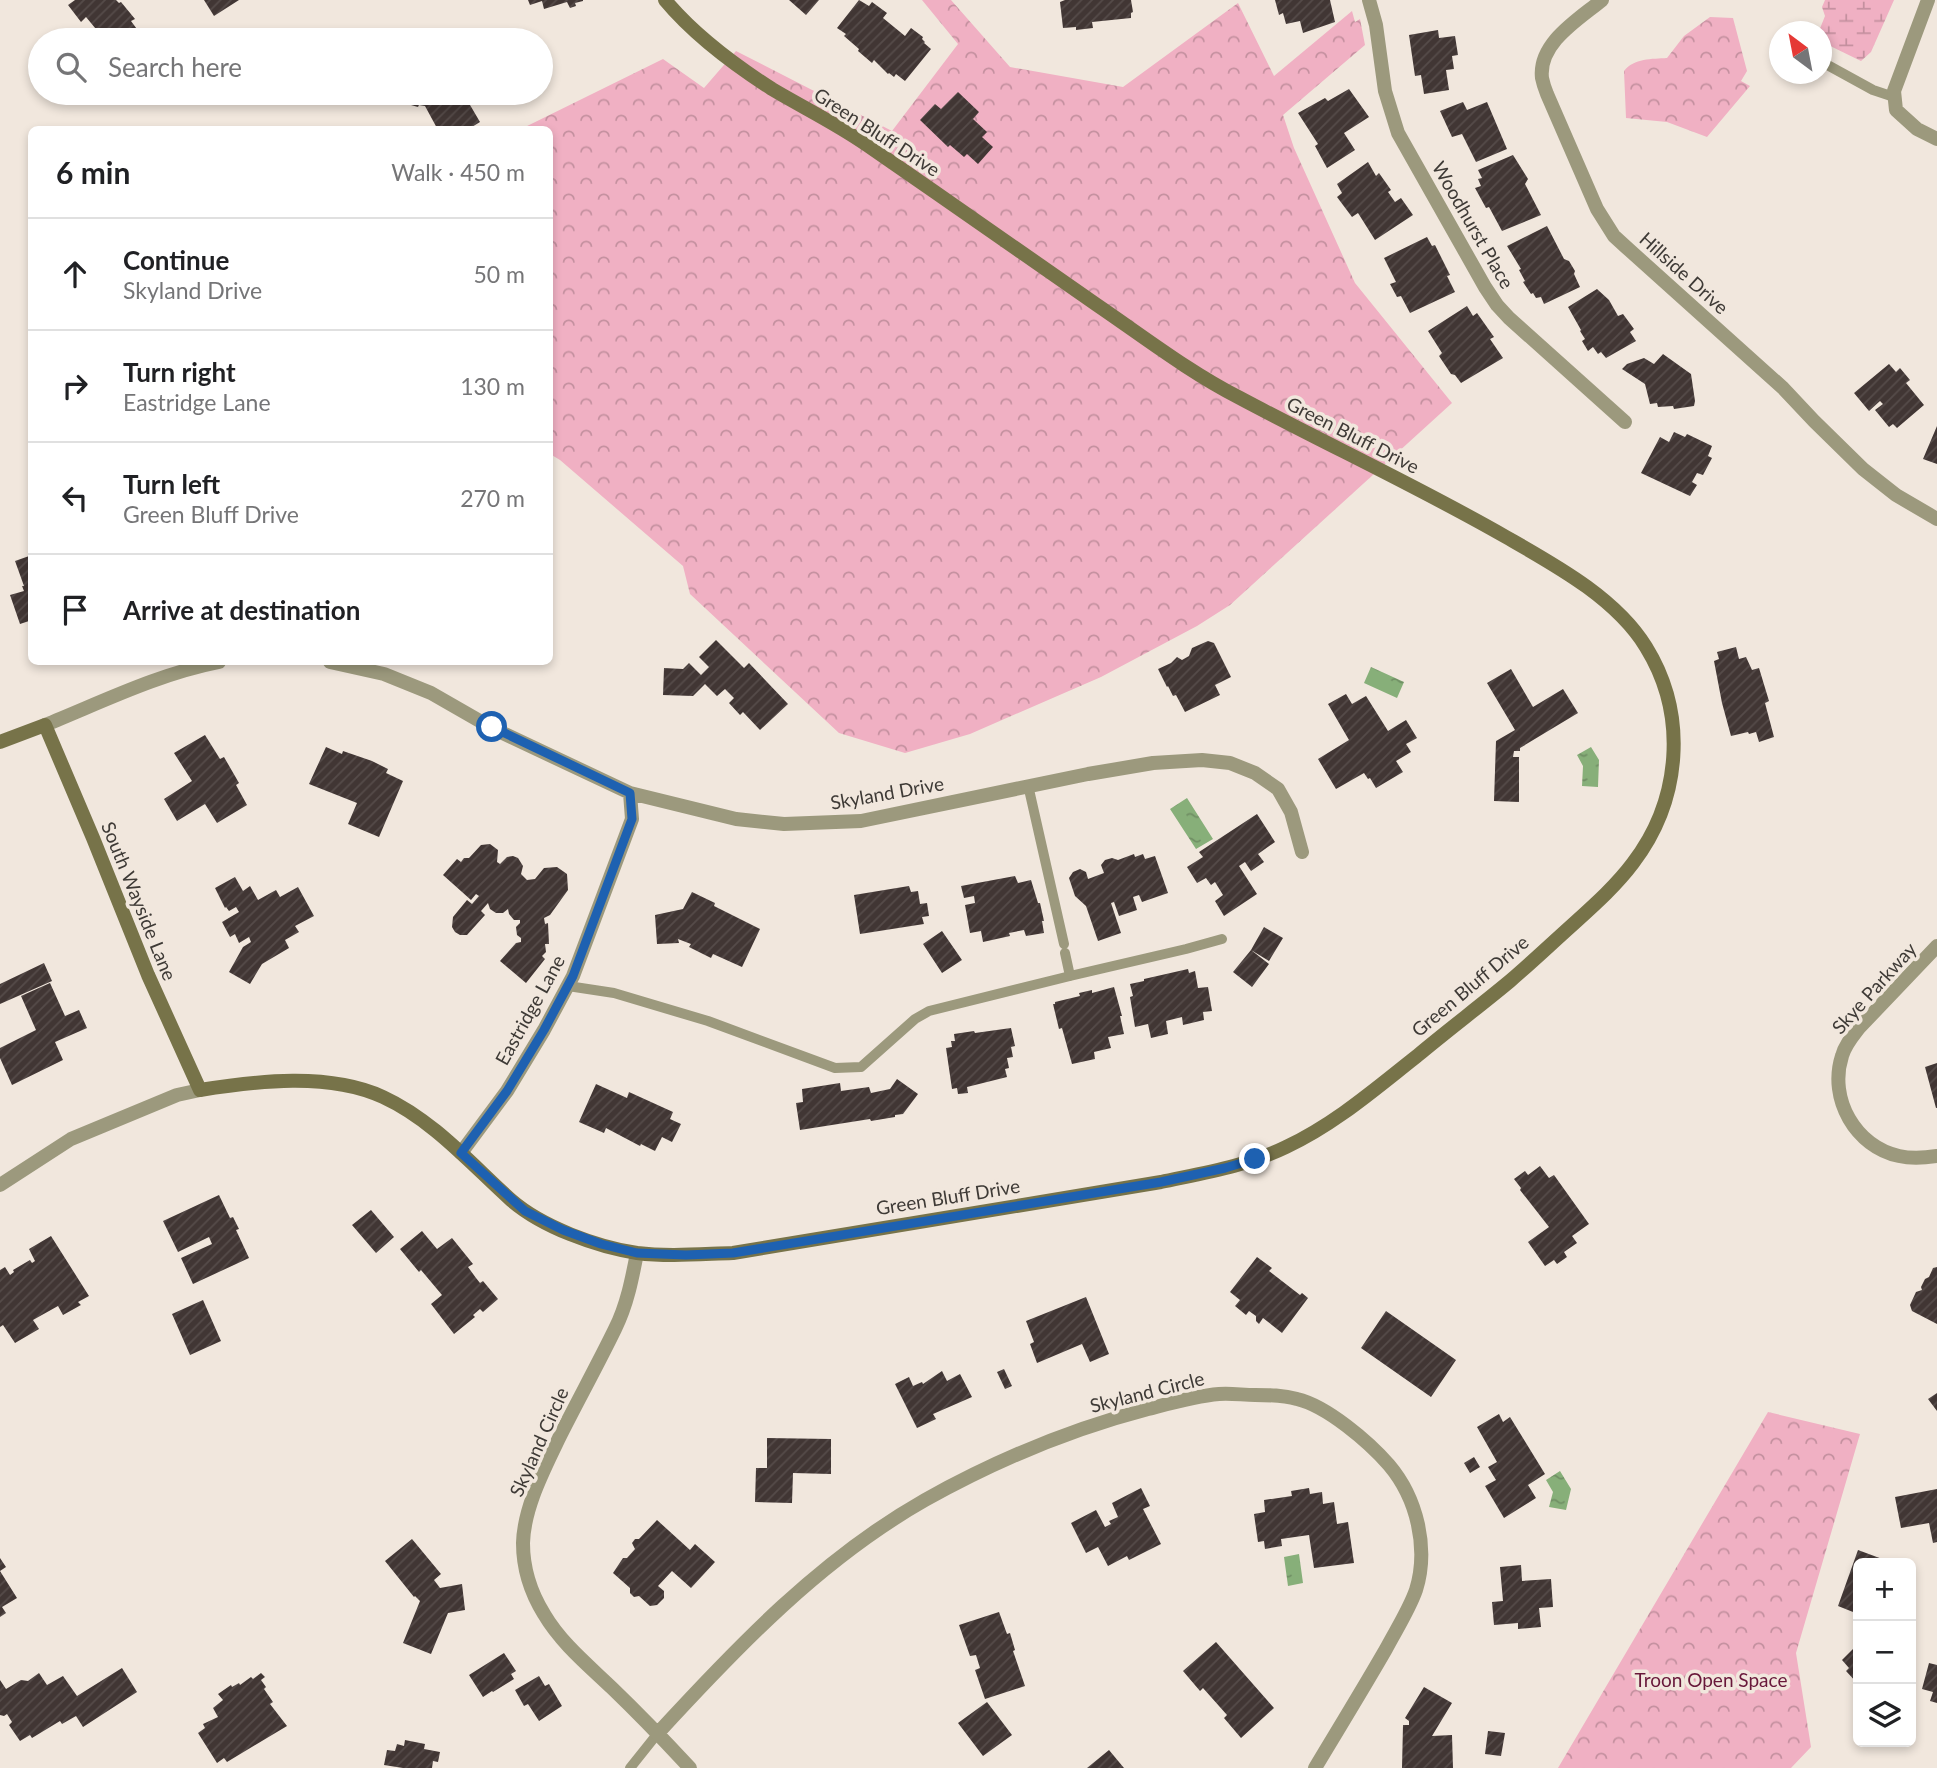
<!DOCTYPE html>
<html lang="en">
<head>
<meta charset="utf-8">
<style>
	:root { --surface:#fff; --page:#f2f2f2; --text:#202124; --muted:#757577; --line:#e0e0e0 }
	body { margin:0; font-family:Lato,sans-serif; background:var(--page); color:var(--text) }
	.controls { position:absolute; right:21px; bottom:21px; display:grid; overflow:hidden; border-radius:10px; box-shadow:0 4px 10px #0003 }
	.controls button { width:63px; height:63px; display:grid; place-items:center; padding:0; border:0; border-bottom:2px solid var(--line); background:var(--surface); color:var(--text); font:35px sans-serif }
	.compass { position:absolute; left:1769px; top:21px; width:63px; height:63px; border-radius:50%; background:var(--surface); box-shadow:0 4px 10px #0003; rotate:328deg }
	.stop { position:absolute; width:21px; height:21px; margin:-16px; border:5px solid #1e61b1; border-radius:50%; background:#fff }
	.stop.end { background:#1e61b1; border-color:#fff; box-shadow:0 2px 7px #0008 }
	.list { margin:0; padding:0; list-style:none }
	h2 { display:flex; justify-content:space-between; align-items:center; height:91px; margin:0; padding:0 28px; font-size:30px }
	h2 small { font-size:23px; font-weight:400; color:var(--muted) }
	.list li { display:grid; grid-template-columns:46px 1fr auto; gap:21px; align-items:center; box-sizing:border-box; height:112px; padding:0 28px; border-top:2px solid var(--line) }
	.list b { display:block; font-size:26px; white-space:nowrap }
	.list p { margin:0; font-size:23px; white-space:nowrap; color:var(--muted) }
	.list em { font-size:23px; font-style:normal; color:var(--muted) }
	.icon { flex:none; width:38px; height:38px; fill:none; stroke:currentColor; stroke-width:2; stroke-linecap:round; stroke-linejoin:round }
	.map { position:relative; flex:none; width:1937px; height:1768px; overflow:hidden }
	.search { position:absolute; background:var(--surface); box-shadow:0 4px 10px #0003; left:28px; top:28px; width:525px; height:77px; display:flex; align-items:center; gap:18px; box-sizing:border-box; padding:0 24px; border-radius:38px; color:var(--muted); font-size:26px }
	.panel { position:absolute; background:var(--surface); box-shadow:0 4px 10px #0003; left:28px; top:126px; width:525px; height:539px; border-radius:10px }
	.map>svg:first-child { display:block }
</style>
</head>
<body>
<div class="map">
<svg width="1937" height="1768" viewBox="0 0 1937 1768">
	<defs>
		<pattern id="forest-crowns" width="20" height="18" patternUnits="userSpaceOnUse" patternTransform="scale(1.75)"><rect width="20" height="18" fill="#f0b0c3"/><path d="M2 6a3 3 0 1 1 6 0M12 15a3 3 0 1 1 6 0" fill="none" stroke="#c4909f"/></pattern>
		<pattern id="wetland-marsh" width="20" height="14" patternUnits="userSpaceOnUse" patternTransform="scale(1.75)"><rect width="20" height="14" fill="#f0b0c3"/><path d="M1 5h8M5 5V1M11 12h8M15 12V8" fill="none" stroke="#c4909f"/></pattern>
		<pattern id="water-ripples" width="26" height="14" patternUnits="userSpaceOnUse" patternTransform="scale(1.75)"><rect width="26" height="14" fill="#87af79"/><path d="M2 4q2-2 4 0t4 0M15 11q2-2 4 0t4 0" fill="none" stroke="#708f64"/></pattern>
		<pattern id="building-hatch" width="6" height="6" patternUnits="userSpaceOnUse" patternTransform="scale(1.75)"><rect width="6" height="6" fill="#413634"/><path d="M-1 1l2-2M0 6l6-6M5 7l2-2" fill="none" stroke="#554b49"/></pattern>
	</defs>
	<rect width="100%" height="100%" fill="#f1e7dd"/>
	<!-- forest -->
	<path fill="url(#forest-crowns)" d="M922 0H951L1010 67 1123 87 1238 3 1274 76 1352 11 1355 22 1360 19 1365 45 1283 115 1294 148 1355 283 1452 403 1230 605 1197 626 1101 677 970 734 905 753 839 733 690 594 683 566 560 460 550 454V130H519L663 59 704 88 736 51 892 131 958 44Z
		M1710 17 1733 18 1747 71 1741 81 1750 86 1707 137 1667 122 1626 118 1624 71C1634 58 1652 59 1667 58L1684 36Z
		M1768 1412 1860 1434 1796 1653 1811 1747 1791 1768H1558Z"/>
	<!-- wetland -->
	<path fill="url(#wetland-marsh)" d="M1825 0H1894L1871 52 1861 61 1822 42V32L1819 31 1825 16 1822 7Z"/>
	<!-- water -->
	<path fill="url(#water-ripples)" d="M1371 667 1404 682 1397 698 1364 683Z
		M1591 747 1599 760 1598 787 1582 786 1583 766 1577 755Z
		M1187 798 1213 839 1196 849 1170 809Z
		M1560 1471 1571 1489 1566 1510 1549 1507 1553 1492 1546 1480Z
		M1299 1554 1303 1583 1288 1586 1284 1557Z"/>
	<!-- building -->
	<path fill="url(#building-hatch)" d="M75 0H116L119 3 121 2 135 19 131 21 142 36 137 40H105L86 17 81 22 68 5Z
		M204 0H239L214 16Z
		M528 0H583V1L575 3 576 6 570 8 567 2 544 9 542 1 530 5Z
		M789 0H819L806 15Z
		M859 0 869 6 872 2 887 13 883 18 905 36 911 28 923 37 922 39 925 42 924 43 931 49 905 81 896 74 894 77 889 73 888 74 874 60 872 63 858 51 859 49 844 36 846 34 837 28Z
		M1065 0H1131L1133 12 1131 13V18L1092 22 1093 28 1076 30V27L1063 28 1060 2Z
		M1275 0H1330L1335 22 1303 33 1300 21 1286 24 1283 13 1279 15Z
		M1438 30 1439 38 1455 36 1458 55 1452 56 1454 69 1446 70 1449 90 1424 94 1421 75 1415 76 1409 35Z
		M1349 89 1369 117 1344 133 1355 150 1327 168 1315 146 1318 144 1298 113 1325 98 1328 101Z
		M958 92 979 112 973 119 987 132 982 137 993 147 978 164 967 154 964 157 950 145 948 147 920 120 935 104 941 109Z
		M368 93H463L480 122 467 130H438L425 106 419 105 418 107 397 101 395 103 380 98V95L376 94 375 96Z
		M1463 102 1467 110 1487 102 1507 149 1476 162 1462 134 1452 137 1440 111Z
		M1513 155 1528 179 1525 184 1541 215 1502 231 1489 207 1486 208 1475 188 1481 186 1478 179 1482 178 1478 170Z
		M1368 162 1376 176 1379 173 1391 190 1388 192 1395 202 1401 198 1413 215 1375 240 1358 213 1352 217 1337 197 1342 193 1337 184Z
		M1547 226 1564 259 1569 261 1575 271 1574 274 1580 287 1544 304 1541 297 1536 298 1533 293 1531 294 1523 282 1525 281 1519 270 1521 269 1507 246Z
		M1427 237 1432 246 1435 245 1450 275 1447 276 1455 292 1410 313 1401 296 1397 297 1390 284 1396 282 1384 258Z
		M1597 289 1609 300 1618 316 1623 314 1634 329 1630 332 1636 341 1606 358 1601 352 1598 354 1593 347 1588 351 1582 341 1585 339 1580 331 1581 330 1568 307Z
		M1467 306 1473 316 1477 313 1494 337 1490 339 1503 358 1461 383 1455 375 1451 374 1439 356 1442 353 1428 331Z
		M1663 354 1691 374 1695 401 1694 406 1674 409 1673 406 1658 407 1657 403 1650 404 1645 384 1622 369 1627 364 1644 358 1654 364Z
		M1889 364 1896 372 1900 368 1910 380 1906 383 1924 405 1897 428 1893 424 1889 427 1875 410 1883 404 1880 401 1869 411 1854 393Z
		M1937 426V464L1923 459Z
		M1674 432 1685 437 1687 434 1712 446 1708 456 1712 458 1703 475 1697 473 1692 482 1697 485 1690 496 1641 473 1660 437 1669 442Z
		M32 555V620L20 624 10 595 24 591 22 586H24L15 561Z
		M716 640 744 668 749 663 788 704 760 730 743 712 740 715 729 703 734 698 725 689 717 696 705 684 693 696 663 695 664 668 683 669 689 663 701 675 709 667 699 657Z
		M1208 641 1214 643 1231 677 1215 685 1220 695 1185 712 1176 695 1173 696 1168 686 1167 687 1158 669 1171 663 1177 657 1182 660 1189 656 1192 648Z
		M1736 647 1739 659 1746 657 1752 670 1759 668 1769 701 1765 703 1774 737 1759 742 1756 732 1749 734 1748 732 1731 736 1722 703 1714 661 1719 659 1717 652Z
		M1511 669 1533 707 1563 689 1578 713 1520 748V751H1514L1513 757H1519V802L1494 801 1496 741 1515 730 1487 683Z
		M1346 694 1352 704 1366 696 1388 731 1406 720 1417 738 1406 744 1411 752 1396 761 1403 772 1376 788 1370 778 1368 779 1364 773 1336 789 1318 759 1349 740 1328 704Z
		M205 735 220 759 224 757 239 783 236 785 247 805 217 823 205 804 177 821 164 799 192 781 174 753Z
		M326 747 342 754 343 751 372 761 388 769 386 773 403 781 379 837 348 824 357 803 309 784Z
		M1257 814 1275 842 1258 854 1264 862 1251 871 1245 862 1239 866 1257 894 1224 916 1215 901 1223 895 1215 882 1211 885 1206 878 1197 883 1187 867 1203 857 1199 852Z
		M490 844 498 850 497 862 500 864 507 857 513 856 518 858 523 866 521 874 527 880 535 879 544 868 557 867 567 874 568 890 550 915 544 918 545 924 548 923 549 944H545L546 952 542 956 545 959 526 983 500 961 516 943 521 942V938L517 935 516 927 520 923V920H514L509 914 508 909 503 913H496L490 909 488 903 481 911 485 915 467 935H460L455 932 452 927 453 917 467 900 472 904 479 896 476 894 471 900 443 875 457 859 461 862 464 858H469L481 845Z
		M1134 854 1135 857 1143 854 1145 859 1155 856 1168 893 1142 902 1139 895 1133 897 1137 910 1119 916 1114 902 1111 903 1121 933 1098 941 1086 906 1075 896 1069 878 1073 872 1080 869 1086 872 1088 879 1104 873 1101 865 1105 860 1112 858 1118 860Z
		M1015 876 1018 883 1031 880 1038 903H1040L1044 921H1042L1044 933 1026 936 1024 930 1009 933 1010 936 983 942 981 931 970 933 965 905 975 903 974 896 964 898 961 886Z
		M235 877 243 891 250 886 258 900 276 890 280 897 298 887 314 916 295 926 299 932 285 940 289 948 262 964 250 984 229 972 243 947 251 942 249 937 239 943 235 934 230 937 222 922 239 912 236 907 229 911 226 907 225 908 215 888Z
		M909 886 911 892 918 891 920 904 927 903 929 916 922 917 924 924 860 934 854 895Z
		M692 892 715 903 714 906 760 929 742 967 713 954 711 958 689 947 691 944 678 939 679 943 657 944 655 915 683 909Z
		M1264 927 1283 938 1269 961 1251 950Z
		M942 931 962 960 942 973 923 944Z
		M1251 950 1269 964 1252 987 1233 972Z
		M44 963 52 981 0 1004V984Z
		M1188 969 1189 973 1195 971 1198 988 1208 987 1212 1011 1203 1012 1204 1020 1183 1025 1182 1017 1166 1021 1168 1034 1151 1038 1148 1024 1135 1027 1130 997 1133 996 1130 984 1144 981V979Z
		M50 983 65 1016 79 1010 87 1028 55 1042 63 1060 12 1085 0 1058V1048L36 1030 21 996Z
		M1114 987 1122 1016H1120L1124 1034 1108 1037 1111 1048 1094 1052 1095 1059 1072 1064 1062 1028 1059 1029 1053 1004H1055V1002L1080 996 1079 993 1092 990V993Z
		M1011 1028 1015 1046 1011 1047 1013 1057 1007 1058 1009 1068 1005 1069 1007 1077 967 1087 968 1093 958 1094 957 1088 952 1089 946 1048 952 1047 951 1041H955L954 1034 974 1031 975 1033Z
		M1937 1063V1108H1936L1925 1067Z
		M897 1079 918 1094 903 1114 895 1115V1117L871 1121 870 1119 800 1130 796 1103 803 1102 802 1089 840 1083 841 1091 869 1087 871 1093 890 1089Z
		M596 1084 627 1098 629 1092 673 1112 670 1119 681 1124 672 1142 662 1137 655 1151 641 1144 640 1146 606 1128 604 1133 579 1122Z
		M1540 1166 1549 1178 1554 1175 1589 1224 1572 1236 1577 1243 1564 1252 1567 1257 1557 1264 1554 1260 1545 1266 1528 1242 1549 1227 1520 1190 1521 1188 1514 1179 1525 1171 1528 1175Z
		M219 1195 230 1218 233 1217 239 1229 236 1230 249 1258 193 1284 181 1258 212 1244 209 1237 178 1252 163 1221Z
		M371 1210 394 1237 376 1253 352 1225Z
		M422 1231 437 1249 452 1238 473 1264 468 1267 476 1278 480 1283 483 1281 498 1299 483 1312 480 1309 473 1315 475 1317 454 1334 431 1304 442 1295 421 1270 419 1272 400 1249Z
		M51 1236 89 1296 78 1302 81 1305 63 1315 58 1306 33 1320 39 1329 15 1343 3 1325 0 1327V1270L5 1267 10 1275 14 1272 13 1270 30 1260 32 1263 35 1261 29 1249Z
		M1257 1257 1272 1268 1269 1271 1300 1295 1302 1293 1308 1298 1282 1333 1263 1318 1259 1324 1256 1321V1316L1249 1311 1246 1315 1235 1306 1240 1300 1230 1292Z
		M1937 1267V1324L1912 1311 1910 1305 1916 1292 1922 1290 1921 1287 1925 1279 1929 1277 1933 1268Z
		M1086 1297 1109 1354 1090 1362 1082 1344 1037 1363 1030 1344 1034 1342 1026 1321Z
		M203 1300 221 1341 190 1355 172 1314Z
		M1386 1311 1456 1360 1431 1397 1361 1348Z
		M1004 1369 1012 1386 1005 1389 997 1372Z
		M942 1371 947 1381 960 1374 972 1397 933 1414 936 1419 917 1428 895 1384 909 1377 913 1386 922 1382 923 1384Z
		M1937 1393V1411L1928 1399Z
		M1499 1414 1503 1422 1510 1417 1545 1474 1528 1485 1536 1498 1504 1518 1485 1486 1496 1480 1488 1467 1497 1462 1477 1427Z
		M767 1438 831 1439V1474L793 1473 792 1503 755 1502 756 1468H767Z
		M1474 1457 1480 1467 1470 1473 1464 1463Z
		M1141 1488 1150 1506 1143 1509 1161 1544 1129 1560 1127 1556 1108 1566 1098 1547 1086 1553 1071 1523 1096 1510 1105 1527 1111 1524 1109 1521 1118 1517 1112 1503Z
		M1309 1488 1310 1494 1322 1492 1323 1504 1334 1502 1337 1524 1348 1522 1354 1563 1314 1568 1309 1535 1281 1539 1282 1546 1265 1549 1264 1541 1258 1542 1254 1514 1265 1512 1264 1500 1292 1496 1291 1491Z
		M1937 1489V1542L1933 1543 1929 1523 1901 1528 1895 1497Z
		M657 1520 690 1550 695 1544 715 1562 691 1588 672 1571 658 1586 664 1591V1598L657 1605 650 1606 639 1596 634 1597 630 1593V1588L613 1573 623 1558H627L635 1549 632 1543 635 1539H639Z
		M412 1539 441 1574 434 1580 440 1588 462 1584 465 1610 448 1613 431 1654 403 1643 420 1601 415 1596 414 1597 385 1561Z
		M1858 1550 1893 1563H1858V1614L1838 1606Z
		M0 1558 6 1567 0 1571 17 1598 2 1607 6 1613 0 1617Z
		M1521 1565 1522 1581 1551 1579 1553 1607 1539 1608 1541 1627 1518 1629V1623L1494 1625 1492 1602 1503 1601 1500 1567Z
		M999 1612 1007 1634 1010 1633 1015 1650 1013 1651 1025 1686 985 1699 975 1670 980 1668 976 1655 970 1656 959 1625Z
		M1216 1642 1274 1708 1241 1738 1224 1718 1227 1715 1203 1688 1200 1691 1183 1671Z
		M1858 1644V1684L1846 1671 1849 1668 1842 1660Z
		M504 1653 516 1671 511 1674 514 1679 493 1692 492 1691 483 1697 469 1675Z
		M1929 1663 1937 1665V1703L1930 1701 1933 1692 1922 1689Z
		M122 1668 137 1692 83 1727 76 1716 62 1724 60 1721 32 1738 30 1735 20 1741 9 1725 12 1722 7 1714 4 1716 0 1715V1680L6 1689 21 1680 28 1681 39 1673 47 1685 63 1676 77 1696Z
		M261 1673 265 1677 261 1680 266 1687 264 1689 273 1702 270 1704 287 1726 227 1762 224 1758 217 1763 198 1733 205 1728 203 1724 218 1717 213 1708 223 1700 218 1694 231 1685 232 1687 239 1683 240 1685 251 1677 253 1679Z
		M539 1676 545 1686 549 1684 562 1706 539 1721 528 1704 524 1706 515 1690Z
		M1424 1687 1452 1703 1432 1736 1452 1735 1453 1768H1402L1403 1725H1409V1721L1405 1718Z
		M987 1702 1012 1735 983 1756 958 1723Z
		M1488 1731 1505 1733 1501 1756 1485 1754Z
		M405 1740 425 1744 424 1749 440 1752 438 1762 433 1761 432 1768H403L384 1765 387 1750 395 1751 397 1744 404 1746Z
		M1109 1750 1124 1768H1087Z"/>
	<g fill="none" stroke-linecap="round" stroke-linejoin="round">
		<!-- lane -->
		<path stroke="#9c997d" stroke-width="10" d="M1822 62 1873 90 1894 97
			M1028 785 1064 944
			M1065 953 1070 976
			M568 986 614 993 708 1021 835 1068 861 1067 915 1019 929 1011 1070 976 1186 949 1222 939
			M630 1768 658 1733"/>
		<!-- street -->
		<path stroke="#9c997d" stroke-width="14" d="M1369 0 1376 25 1385 91 1398 133 1485 287 1497 305 1509 318 1625 422
			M1602 0C1579 19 1538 43 1542 78 1543 83 1545 89 1547 94L1597 209 1614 236 1626 247 1783 388 1814 421 1863 469 1896 495 1937 519
			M1928 0 1894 91 1896 110 1917 129 1937 139
			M330 662 384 674 431 693 492 728 630 793 736 819 784 824 861 821 1088 774 1153 763 1202 760 1230 763 1255 773 1278 789 1291 812 1302 852
			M45 725C102 702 158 674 219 662
			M1937 946 1859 1028C1852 1037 1845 1045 1842 1056 1828 1099 1856 1147 1899 1156 1912 1159 1924 1158 1937 1156
			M461 1153 507 1091 544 1030 573 976 632 819 630 793
			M0 1185 71 1139 177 1095 200 1090
			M637 1253C632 1279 627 1305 615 1329 597 1366 577 1402 559 1438 544 1470 524 1507 523 1543 523 1568 531 1593 544 1614 561 1643 588 1665 612 1688 639 1714 665 1741 690 1768
			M658 1733C738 1646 821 1559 925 1500 995 1461 1071 1429 1148 1409 1171 1403 1195 1396 1219 1394 1231 1393 1243 1395 1255 1395 1269 1395 1283 1395 1297 1399 1327 1406 1369 1442 1389 1465 1417 1498 1429 1548 1416 1590 1409 1610 1396 1630 1386 1649 1363 1689 1339 1728 1315 1768"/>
		<!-- secondary -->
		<path stroke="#777349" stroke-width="14" d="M0 742 45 725 93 838 148 975 200 1090C257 1081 329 1072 383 1097 433 1120 471 1164 511 1200 542 1227 597 1247 637 1253 669 1257 701 1254 733 1253L1161 1182C1203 1173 1247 1166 1286 1147 1335 1124 1375 1089 1417 1056 1448 1030 1480 1006 1510 981 1531 963 1550 945 1570 927 1592 907 1615 887 1633 863 1681 800 1688 715 1646 647 1616 598 1555 565 1506 537 1419 487 1328 445 1240 398 1189 372 1144 337 1097 305 1021 252 944 198 867 145 837 124 804 108 772 89 733 64 695 36 665 0"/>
	</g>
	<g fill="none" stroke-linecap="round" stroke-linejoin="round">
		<!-- route -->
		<path stroke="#1e61b1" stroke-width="9" d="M492 727 630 793 632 819 573 976 544 1030 507 1091 461 1153 525 1211 563 1230 601 1244 637 1253 686 1255 733 1253 1161 1182 1225 1168 1255 1159"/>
	</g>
	<g text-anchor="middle" stroke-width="7" stroke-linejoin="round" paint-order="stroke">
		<!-- street labels -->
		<g font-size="19" fill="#3e3a36" stroke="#f1e7dd">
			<text transform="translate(877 132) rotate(33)" y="7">Green Bluff Drive</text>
			<text transform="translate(1473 225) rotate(60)" y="7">Woodhurst Place</text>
			<text transform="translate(1684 273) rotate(42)" y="7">Hillside Drive</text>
			<text transform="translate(1353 435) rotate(27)" y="7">Green Bluff Drive</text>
			<text transform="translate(887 793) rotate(-10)" y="7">Skyland Drive</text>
			<text transform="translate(139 901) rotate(68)" y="7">South Wayside Lane</text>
			<text transform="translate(1470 986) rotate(-40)" y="7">Green Bluff Drive</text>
			<text transform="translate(1874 988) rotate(-48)" y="7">Skye Parkway</text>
			<text transform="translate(530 1010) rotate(-61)" y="7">Eastridge Lane</text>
			<text transform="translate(948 1197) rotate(-9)" y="7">Green Bluff Drive</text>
			<text transform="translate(1147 1392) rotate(-14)" y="7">Skyland Circle</text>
			<text transform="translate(539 1442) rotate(-66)" y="7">Skyland Circle</text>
		</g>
		<!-- park labels -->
		<g font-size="19" fill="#68183a" stroke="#f1e7dd">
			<text x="1711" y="1687">Troon Open Space</text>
		</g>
	</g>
</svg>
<div class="controls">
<button>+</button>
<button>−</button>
<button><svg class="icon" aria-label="layers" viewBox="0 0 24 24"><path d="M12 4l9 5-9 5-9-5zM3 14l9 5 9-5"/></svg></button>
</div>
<svg class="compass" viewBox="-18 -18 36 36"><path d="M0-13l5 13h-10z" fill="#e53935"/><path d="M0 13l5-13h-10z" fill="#757577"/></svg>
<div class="stop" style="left:492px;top:727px"></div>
<div class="stop end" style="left:1255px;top:1159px"></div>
<div class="search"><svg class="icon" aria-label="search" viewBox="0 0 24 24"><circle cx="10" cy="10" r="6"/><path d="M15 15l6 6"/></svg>Search here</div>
<section class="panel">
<h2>6 min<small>Walk · 450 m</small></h2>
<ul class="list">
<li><svg class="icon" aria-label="ahead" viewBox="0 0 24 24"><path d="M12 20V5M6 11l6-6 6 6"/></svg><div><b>Continue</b><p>Skyland Drive</p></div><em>50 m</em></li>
<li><svg class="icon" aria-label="right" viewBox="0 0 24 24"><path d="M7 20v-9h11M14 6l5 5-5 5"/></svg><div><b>Turn right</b><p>Eastridge Lane</p></div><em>130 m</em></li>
<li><svg class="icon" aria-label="left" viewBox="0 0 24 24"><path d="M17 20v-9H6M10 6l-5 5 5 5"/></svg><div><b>Turn left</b><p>Green Bluff Drive</p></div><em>270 m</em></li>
<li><svg class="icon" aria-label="arrive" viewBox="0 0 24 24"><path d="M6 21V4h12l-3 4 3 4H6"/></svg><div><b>Arrive at destination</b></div></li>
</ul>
</section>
</div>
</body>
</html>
